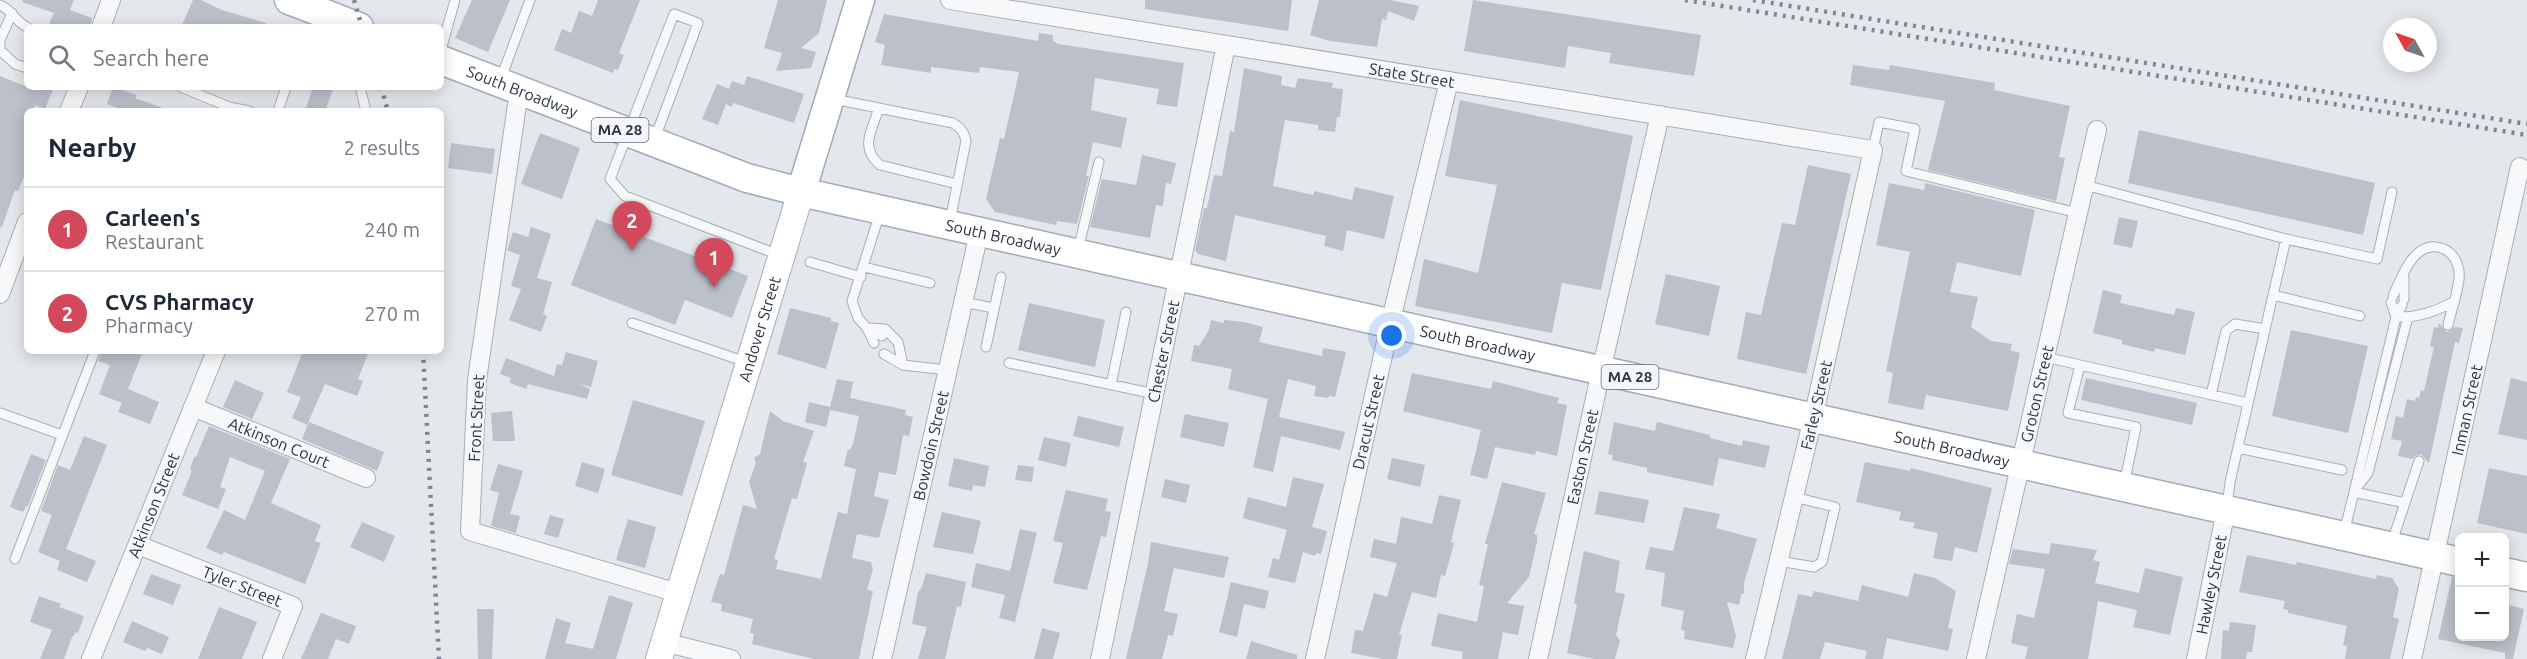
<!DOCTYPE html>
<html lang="en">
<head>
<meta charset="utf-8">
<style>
	:root { --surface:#fff; --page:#f6f6f7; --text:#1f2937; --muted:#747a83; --line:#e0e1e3; --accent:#d1495b }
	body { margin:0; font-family:Ubuntu,sans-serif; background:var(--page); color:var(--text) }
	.controls { position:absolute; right:18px; bottom:18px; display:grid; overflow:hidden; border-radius:9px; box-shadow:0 3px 15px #0003 }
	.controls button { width:54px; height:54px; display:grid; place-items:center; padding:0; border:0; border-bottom:2px solid var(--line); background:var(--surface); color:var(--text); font:30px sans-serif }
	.compass { position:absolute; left:2383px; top:18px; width:54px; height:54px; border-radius:50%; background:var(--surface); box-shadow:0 3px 15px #0003; rotate:310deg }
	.you { position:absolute; left:1392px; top:336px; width:21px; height:21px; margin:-15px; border:4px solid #fff; border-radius:50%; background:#1a73e8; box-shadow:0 0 0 9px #1a73e833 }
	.badge { display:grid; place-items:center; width:39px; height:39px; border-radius:50%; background:var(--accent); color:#fff; font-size:20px; font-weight:700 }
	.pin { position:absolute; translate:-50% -50px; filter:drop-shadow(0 2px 3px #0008) }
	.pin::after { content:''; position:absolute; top:32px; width:21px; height:18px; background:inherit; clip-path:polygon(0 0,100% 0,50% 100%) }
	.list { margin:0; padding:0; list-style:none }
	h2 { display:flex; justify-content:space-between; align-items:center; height:78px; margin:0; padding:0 24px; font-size:26px }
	h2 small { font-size:20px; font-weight:400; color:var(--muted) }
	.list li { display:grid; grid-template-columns:39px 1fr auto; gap:18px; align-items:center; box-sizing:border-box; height:84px; padding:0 24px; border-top:2px solid var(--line) }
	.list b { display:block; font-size:22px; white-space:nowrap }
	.list p { margin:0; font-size:20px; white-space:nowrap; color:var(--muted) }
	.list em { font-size:20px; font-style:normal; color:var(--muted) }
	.icon { flex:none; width:33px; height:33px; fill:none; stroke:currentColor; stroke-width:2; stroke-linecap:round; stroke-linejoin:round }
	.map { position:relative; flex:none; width:2527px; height:659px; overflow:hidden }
	.search { position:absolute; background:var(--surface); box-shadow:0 3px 15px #0003; left:24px; top:24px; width:420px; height:66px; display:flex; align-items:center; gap:15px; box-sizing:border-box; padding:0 21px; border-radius:9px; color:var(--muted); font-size:22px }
	.panel { position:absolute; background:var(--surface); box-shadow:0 3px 15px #0003; left:24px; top:108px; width:420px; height:246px; border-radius:9px }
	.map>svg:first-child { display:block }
</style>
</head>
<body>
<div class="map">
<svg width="2527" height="659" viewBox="0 0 2527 659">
	<rect width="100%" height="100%" fill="#e4e7ec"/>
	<!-- building -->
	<path fill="#bbc0ca" d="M23 0H74L70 10 92 18 90 27H48L54 13 22 2Z
		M193 0H201L222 10 266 23V27H181Z
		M472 0H510L488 52 455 38Z
		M598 0H640L619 53 624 55 618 70 614 69 613 73 554 50 562 29 571 33 579 11 592 16Z
		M778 0H827L819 33 801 48 816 52 811 68 776 71 782 53 764 48Z
		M1145 0H1292L1288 31 1145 9Z
		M1319 0H1390L1419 6 1414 21 1388 11 1386 20 1382 19 1377 47 1330 41 1310 35Z
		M1473 0 1701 35 1694 76 1609 63 1611 53 1568 46 1565 68 1464 51Z
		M884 14 1038 41 1039 33 1053 35V41L1058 44 1184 63 1177 107 1156 104 1159 89 1095 78 1091 110 1127 118 1121 148 1093 142 1086 176H1089L1077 224 1057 221 1056 225 995 212 986 199 1000 138 1004 139 1019 72 980 67 979 73 931 67V73L881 65 885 45 875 42Z
		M1853 65 1889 70 1890 65 1995 83 1994 90 2070 106 2059 157 2065 158 2056 201 1928 170 1945 101 1850 85Z
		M1244 68 1282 76 1281 85 1295 88 1298 78 1333 83 1332 88 1343 89 1340 117H1337L1335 132 1318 130V125L1285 120 1273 186 1313 195 1314 191 1352 200 1355 187 1394 196 1384 239 1347 230 1343 251 1324 246 1326 236 1235 215 1226 261 1198 254 1195 250 1204 208H1207L1214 175 1222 176 1230 131 1234 132Z
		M0 76 27 87H54L45 109 35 105 33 111H27V169L18 191 15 190 2 227H0Z
		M747 76 804 94 794 123 733 103 732 107 726 104 718 125 702 119 717 84 729 89 732 81 744 85Z
		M113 87 137 95 135 98 166 109V111H126L107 104Z
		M313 87H334L325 111H305Z
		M1460 100 1633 136 1601 290 1562 283 1552 333 1415 306 1424 259 1478 273 1497 185 1445 176Z
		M2139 130 2375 183 2363 235 2128 183Z
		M540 133 580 148 562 199 521 184Z
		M451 143 495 149 492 174 448 168Z
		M1142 155 1176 163 1171 184 1166 183 1163 206 1156 205 1150 238 1090 227 1102 179 1136 185Z
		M1808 165 1851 174 1806 374 1737 359 1746 312 1761 315 1782 223 1795 225Z
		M1889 183 1924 190 1925 183 2035 210 2021 276 1957 262 1950 292 1978 297 1971 327 1991 341 2012 344 2010 350 2020 353 2008 411 1926 395 1923 410 1888 403 1893 373 1886 371 1910 252 1876 245Z
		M2119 217 2138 221 2132 248 2113 244Z
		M596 219 748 276 732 318 685 300 675 325 571 285Z
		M531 227 551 234 537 278 552 282 543 314 547 316 541 332 509 320 521 289 511 286 520 255 507 250 508 248 513 232 528 237Z
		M1666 274 1720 286 1709 336 1655 324Z
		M2103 290 2122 295 2120 303 2174 315 2176 308 2195 312 2185 355 2155 348 2154 352 2122 344V340L2093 333Z
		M1029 303 1105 320 1095 367 1018 350Z
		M790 308 831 318V321L839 323 826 369 777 354Z
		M1211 320 1224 323V320L1244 322 1263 327 1259 342 1322 356 1323 348 1346 352 1335 397 1329 396 1328 398 1314 396 1316 386 1288 379 1279 417 1345 432 1340 450 1281 436 1273 472 1253 467 1268 399 1228 389 1232 369 1191 361 1194 345 1199 346 1209 330Z
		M2439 323 2447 332 2455 327 2463 328 2459 343 2455 342 2429 463 2421 454 2415 456 2412 459 2398 456 2402 441 2391 439 2396 416 2403 418 2407 399 2415 401 2416 397 2419 398 2421 390 2424 391 2434 347 2430 346 2434 327 2438 328Z
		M2291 330 2368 346 2348 433 2272 416Z
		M102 351H143L128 389 159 402 150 424 118 412 122 403 99 394 110 365 98 361Z
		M303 351H369L358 379 363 381 357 396 325 384 307 425 292 418 301 397 287 392Z
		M566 352 598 361 591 387 579 384 590 389 587 399 528 384 526 389 510 383 511 378 500 374 506 358 554 376 557 364 562 365Z
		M1412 373 1491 389 1493 381 1559 398 1557 403 1567 405 1557 456 1536 451 1535 455 1495 447 1487 479 1470 475 1481 430 1403 411Z
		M2086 378 2197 403 2192 425 2081 400Z
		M2511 378 2527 382V440L2498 434Z
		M837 379 853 382 850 398 906 410 905 415 913 417 909 436 903 435 896 475 879 472 874 496 889 500 879 538 857 534 852 558 871 562 873 569 867 590 873 591 859 659H814L752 644 754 634 750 633 753 619 721 611 722 604 711 602 720 574 724 575 743 505 757 509 749 482 756 463 754 458 760 454 770 411 783 421 814 431 803 462 807 463 797 499 792 498 774 559 778 560 776 569 821 579 838 512 847 514 856 469 844 466 848 449 850 450 853 444 859 416 830 410 826 427 805 422 809 402 830 407Z
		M235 380 264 393 252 419 223 407Z
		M633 400 705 421 682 496 611 475Z
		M512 411 515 441H493L491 413Z
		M1185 414 1229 423 1224 447 1180 437Z
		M1078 416 1124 427 1119 447 1073 436Z
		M309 422 384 452 377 471 302 439Z
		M1614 422 1655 431 1657 422 1710 435V438L1742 446 1743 440 1770 446 1765 468 1719 458 1713 486 1647 472V468L1612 460 1613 455 1608 454Z
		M209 426 290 459 271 503 321 525 315 541 321 543 305 584 224 552 222 555 206 548 224 510 245 520 265 471 230 457 220 487 226 489 218 509 182 495 192 471 190 470 194 457H196Z
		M84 436 107 445 66 549 96 561 87 582 57 570 60 561 38 552 52 515 41 511 58 465 70 470Z
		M1044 437 1071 443 1066 467 1038 460Z
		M31 454 46 460 28 506H26L23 512 10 507Z
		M954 458 989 466 985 487 973 485 972 491 948 486Z
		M1392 458 1425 465 1420 487 1387 479Z
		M582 462 605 469 598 493 575 486Z
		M1865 462 1910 471 1911 468 1992 488 1977 553 1955 547 1952 561 1933 558 1938 533 1913 528 1915 523 1899 520 1901 512 1856 502Z
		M498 464 523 471 510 514 520 516 516 533 491 526 499 493 490 490Z
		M1018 465 1034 467 1032 482 1015 480Z
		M2489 468 2527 476V534L2477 523Z
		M1293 477 1324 484 1312 527 1327 531 1321 554 1316 553 1315 556 1303 552 1295 583 1268 577 1273 558 1279 560 1287 530 1243 518 1248 497 1286 507Z
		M1165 479 1190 485 1186 503 1161 497Z
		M1502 482 1546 493 1534 534 1537 535V542L1529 577 1507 603 1524 606 1518 635 1503 632 1498 659H1462L1463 652 1431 646 1438 613 1477 622 1484 586 1479 585 1488 544H1485Z
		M1066 490 1108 499 1105 511 1111 512 1106 537 1101 536 1087 590 1053 583 1063 543 1053 541Z
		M1599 491 1649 500 1644 523 1595 514Z
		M1439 495 1461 500 1451 542 1454 543 1445 576 1441 575 1436 598 1412 592 1399 635H1402L1397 659H1383L1351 653 1355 630 1363 631 1374 593 1387 597 1397 563 1370 557 1374 539 1396 544 1401 517 1432 524Z
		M1684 507 1720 514 1716 528 1757 539 1744 583V593L1741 595 1739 605 1727 602 1736 636 1733 648 1684 639 1685 631 1681 630 1684 611 1661 606 1665 573 1645 569 1650 547 1673 551Z
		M942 512 981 521 973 554 933 547Z
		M550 515 564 519 558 538 544 534Z
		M628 519 656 527 645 568 616 560Z
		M362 522 395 536 384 562 350 547Z
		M1020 529 1037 533 1015 622 999 618 1005 595 971 587 976 563 1010 571Z
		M1151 542 1229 557 1224 578 1174 568 1164 611 1178 614 1173 636 1168 635 1162 659H1126L1148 563Z
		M2051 543 2097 550 2093 560 2100 562 2095 583 2139 593 2145 568 2183 577 2170 635 2133 627 2137 610 2098 601 2088 659H2025L2028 647 2011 643 2017 614 2034 618 2045 569 2009 564 2013 549 2049 554Z
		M1584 551 1620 561 1615 592 1625 594 1616 635 1620 640 1615 659H1594L1567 653 1577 604 1574 603Z
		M2247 555 2296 565 2297 562 2376 579 2377 575 2392 578 2399 589 2393 617 2399 619 2390 659H2345L2347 646 2343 645 2347 626 2288 613V610L2283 609 2285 601 2239 592Z
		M926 573 966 582 961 607 957 606 945 659H918L927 627 912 624 918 592 922 587Z
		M1914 573 1935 578 1956 591 1948 628 1953 629 1948 651 1887 638 1883 659H1865L1867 651 1825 642 1820 659H1782L1798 594 1812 597 1814 591 1858 601 1862 585 1908 597Z
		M151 574 181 585 173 605 143 594Z
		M2452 577 2460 578V636H2505V604L2524 609 2513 659H2505V653L2438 639Z
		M1231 582 1269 591 1265 609 1244 604 1237 637 1219 632Z
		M609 595 633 603 616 659H545L556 618 571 623 565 643 593 649Z
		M39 596 61 604 59 607 84 616 78 633 76 632 72 637 64 659H40L52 630 30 622Z
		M219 607 257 622 242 659H198Z
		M477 609H494L492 659H478Z
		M321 613 356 626 349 644 336 639 328 659H301Z
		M132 621 169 637 162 654 147 648 145 651 123 642Z
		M2230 622 2256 625 2252 652H2247L2246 659H2221L2223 630 2229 631Z
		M1042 628 1060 633 1053 659H1034Z
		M1251 641 1297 655V659H1246Z"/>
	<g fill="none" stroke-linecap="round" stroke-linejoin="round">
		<!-- service casing -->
		<g stroke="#a9aeb7" stroke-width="11">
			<path id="service" d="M0 5C12 10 16 22 27 27
				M12 13 0 40V50L15 64 27 68
				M441 50 455 0
				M500 81 530 0
				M181 87 229 107 249 111
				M360 87 366 111
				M834 99 953 123C960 128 964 131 966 141L950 221
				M879 108C872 131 859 147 880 165L957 184
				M278 111 286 87
				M655 138 698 23 674 14 610 179 625 196 779 255
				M1873 150 1879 122 1915 129 1906 171 2078 213
				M2085 185 2286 239 2377 259 2392 192
				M880 213 852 301 858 318 867 328 882 336
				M1078 250 1099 162
				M810 262 861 277
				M864 267 930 283
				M2273 295 2286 239
				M2393 296C2402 276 2415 237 2444 249 2453 253 2457 260 2459 271 2461 284 2451 311 2448 325
				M2404 299V277
				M963 302 994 308
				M2402 305 2396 317C2417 318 2435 312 2453 302
				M632 323 746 362
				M867 328 874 343
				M870 328 885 329 898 342 903 365
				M986 347 1001 277
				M884 354 903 365 947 370
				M2045 357 2080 365
				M1009 363 1155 394
				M1111 385 1126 312
				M2211 395 2226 331 2235 324 2265 329
				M0 413 62 435
				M2238 448 2342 470
				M2124 485 2136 427 2068 413 2080 365 2248 403
				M2357 487 2368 473 2408 317
				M2354 492 2396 317 2391 302
				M2405 503 2419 461
				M2227 508 2230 482 2273 295 2360 316
				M2344 533 2354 492 2405 503 2391 545
				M15 559 95 351
				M1779 561 1814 567 1822 562 1835 507 1794 497"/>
		</g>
		<!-- minor casing -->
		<g stroke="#a9aeb7" stroke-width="20">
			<g id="minor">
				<path id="s1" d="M950 0 1873 150 1813 418 1755 659"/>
				<path d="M101 27 111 0"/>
				<path d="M519 91 477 380 470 531 678 593"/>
				<path d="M69 111 79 87"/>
				<path d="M0 294 27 222"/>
				<path id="s2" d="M193 407 366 478"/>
				<path id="s3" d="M138 545 293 606 272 659"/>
				<path d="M664 642 731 659"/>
				<path id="s4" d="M91 659 216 351"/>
				<path id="s5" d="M882 659 979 233"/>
				<path id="s6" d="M1100 659 1226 45"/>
				<path id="s7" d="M1315 659 1390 324 1449 81"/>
				<path id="s8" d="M1538 659 1601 371 1660 115"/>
				<path id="s9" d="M1976 659 2097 130"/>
				<path id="s10" d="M2196 659 2226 510"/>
				<path id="s11" d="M2412 659 2520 167"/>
			</g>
		</g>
		<!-- secondary casing -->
		<g stroke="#a9aeb7" stroke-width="28">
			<g id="secondary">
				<path id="s12" d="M659 659 801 192"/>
			</g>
		</g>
		<!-- primary casing -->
		<g stroke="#a3abb8" stroke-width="31">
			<g id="primary">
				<path d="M289 0 359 27"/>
				<path id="s13" d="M441 60 747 178 801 192 2460 562"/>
				<path d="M801 192 860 0"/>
				<path d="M2504 572 2527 577"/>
			</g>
		</g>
		<!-- service -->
		<use href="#service" stroke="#f7f8fa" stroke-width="9"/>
		<!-- minor -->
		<use href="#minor" stroke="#f7f8fa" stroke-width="18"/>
		<!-- secondary -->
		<use href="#secondary" stroke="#fff" stroke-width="26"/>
		<!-- primary -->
		<use href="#primary" stroke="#fff" stroke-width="28"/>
		<!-- rail -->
		<path stroke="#7d8696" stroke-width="4.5" stroke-dasharray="3 6" stroke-linecap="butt" d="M354 0 362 27
			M1685 0 2527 135
			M1753 0 2527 124
			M381 87 388 111
			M423 351 439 659"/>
	</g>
	<g text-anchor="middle" stroke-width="5" stroke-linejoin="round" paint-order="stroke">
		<!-- shield labels -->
		<g fill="#f4f6f9" stroke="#676e7b" stroke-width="1.5">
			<rect x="591.5" y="118" width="57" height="24" rx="4.5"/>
			<rect x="1601.5" y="365" width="57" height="24" rx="4.5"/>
		</g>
		<g font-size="15" font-weight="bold" fill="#2b3445">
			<text x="620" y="135">MA 28</text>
			<text x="1630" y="382">MA 28</text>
		</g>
		<!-- street labels -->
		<g font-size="16" fill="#2b3445" stroke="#f4f6f9">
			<text dy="6" stroke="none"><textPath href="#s1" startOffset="468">State Street</textPath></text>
			<text dy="6" stroke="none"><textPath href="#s13" startOffset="87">South Broadway</textPath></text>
			<text dy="6" stroke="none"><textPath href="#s13" startOffset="591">South Broadway</textPath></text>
			<text dy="6" stroke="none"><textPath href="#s12" startOffset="345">Andover Street</textPath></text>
			<text dy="6" stroke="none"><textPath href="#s13" startOffset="1077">South Broadway</textPath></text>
			<text dy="6" stroke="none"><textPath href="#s6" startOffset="314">Chester Street</textPath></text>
			<text dy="6" stroke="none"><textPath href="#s9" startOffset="272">Groton Street</textPath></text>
			<text transform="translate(1816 405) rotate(-77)" y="6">Farley Street</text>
			<text dy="6" stroke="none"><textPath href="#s11" startOffset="255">Inman Street</textPath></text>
			<text transform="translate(476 418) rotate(-87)" y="6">Front Street</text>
			<text dy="6" stroke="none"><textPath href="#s7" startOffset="243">Dracut Street</textPath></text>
			<text dy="6" stroke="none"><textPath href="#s2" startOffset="93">Atkinson Court</textPath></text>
			<text dy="6" stroke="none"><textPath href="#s5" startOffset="219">Bowdoin Street</textPath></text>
			<text dy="6" stroke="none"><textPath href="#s13" startOffset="1563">South Broadway</textPath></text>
			<text dy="6" stroke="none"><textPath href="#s8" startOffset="207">Easton Street</textPath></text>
			<text dy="6" stroke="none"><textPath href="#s4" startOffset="166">Atkinson Street</textPath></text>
			<text dy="6" stroke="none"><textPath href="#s10" startOffset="76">Hawley Street</textPath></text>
			<text dy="6" stroke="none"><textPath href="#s3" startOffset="112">Tyler Street</textPath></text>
		</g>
	</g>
</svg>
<div class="controls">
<button>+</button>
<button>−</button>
</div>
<svg class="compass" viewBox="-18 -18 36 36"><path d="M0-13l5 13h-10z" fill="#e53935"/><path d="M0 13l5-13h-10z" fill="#747a83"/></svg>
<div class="you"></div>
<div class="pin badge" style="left:714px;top:288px">1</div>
<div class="pin badge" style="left:632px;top:251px">2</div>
<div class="search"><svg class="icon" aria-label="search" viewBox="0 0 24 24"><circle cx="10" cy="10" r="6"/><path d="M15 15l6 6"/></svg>Search here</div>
<section class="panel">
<h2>Nearby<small>2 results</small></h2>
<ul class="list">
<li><span class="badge">1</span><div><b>Carleen's</b><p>Restaurant</p></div><em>240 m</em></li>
<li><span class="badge">2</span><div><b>CVS Pharmacy</b><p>Pharmacy</p></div><em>270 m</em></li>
</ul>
</section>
</div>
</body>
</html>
